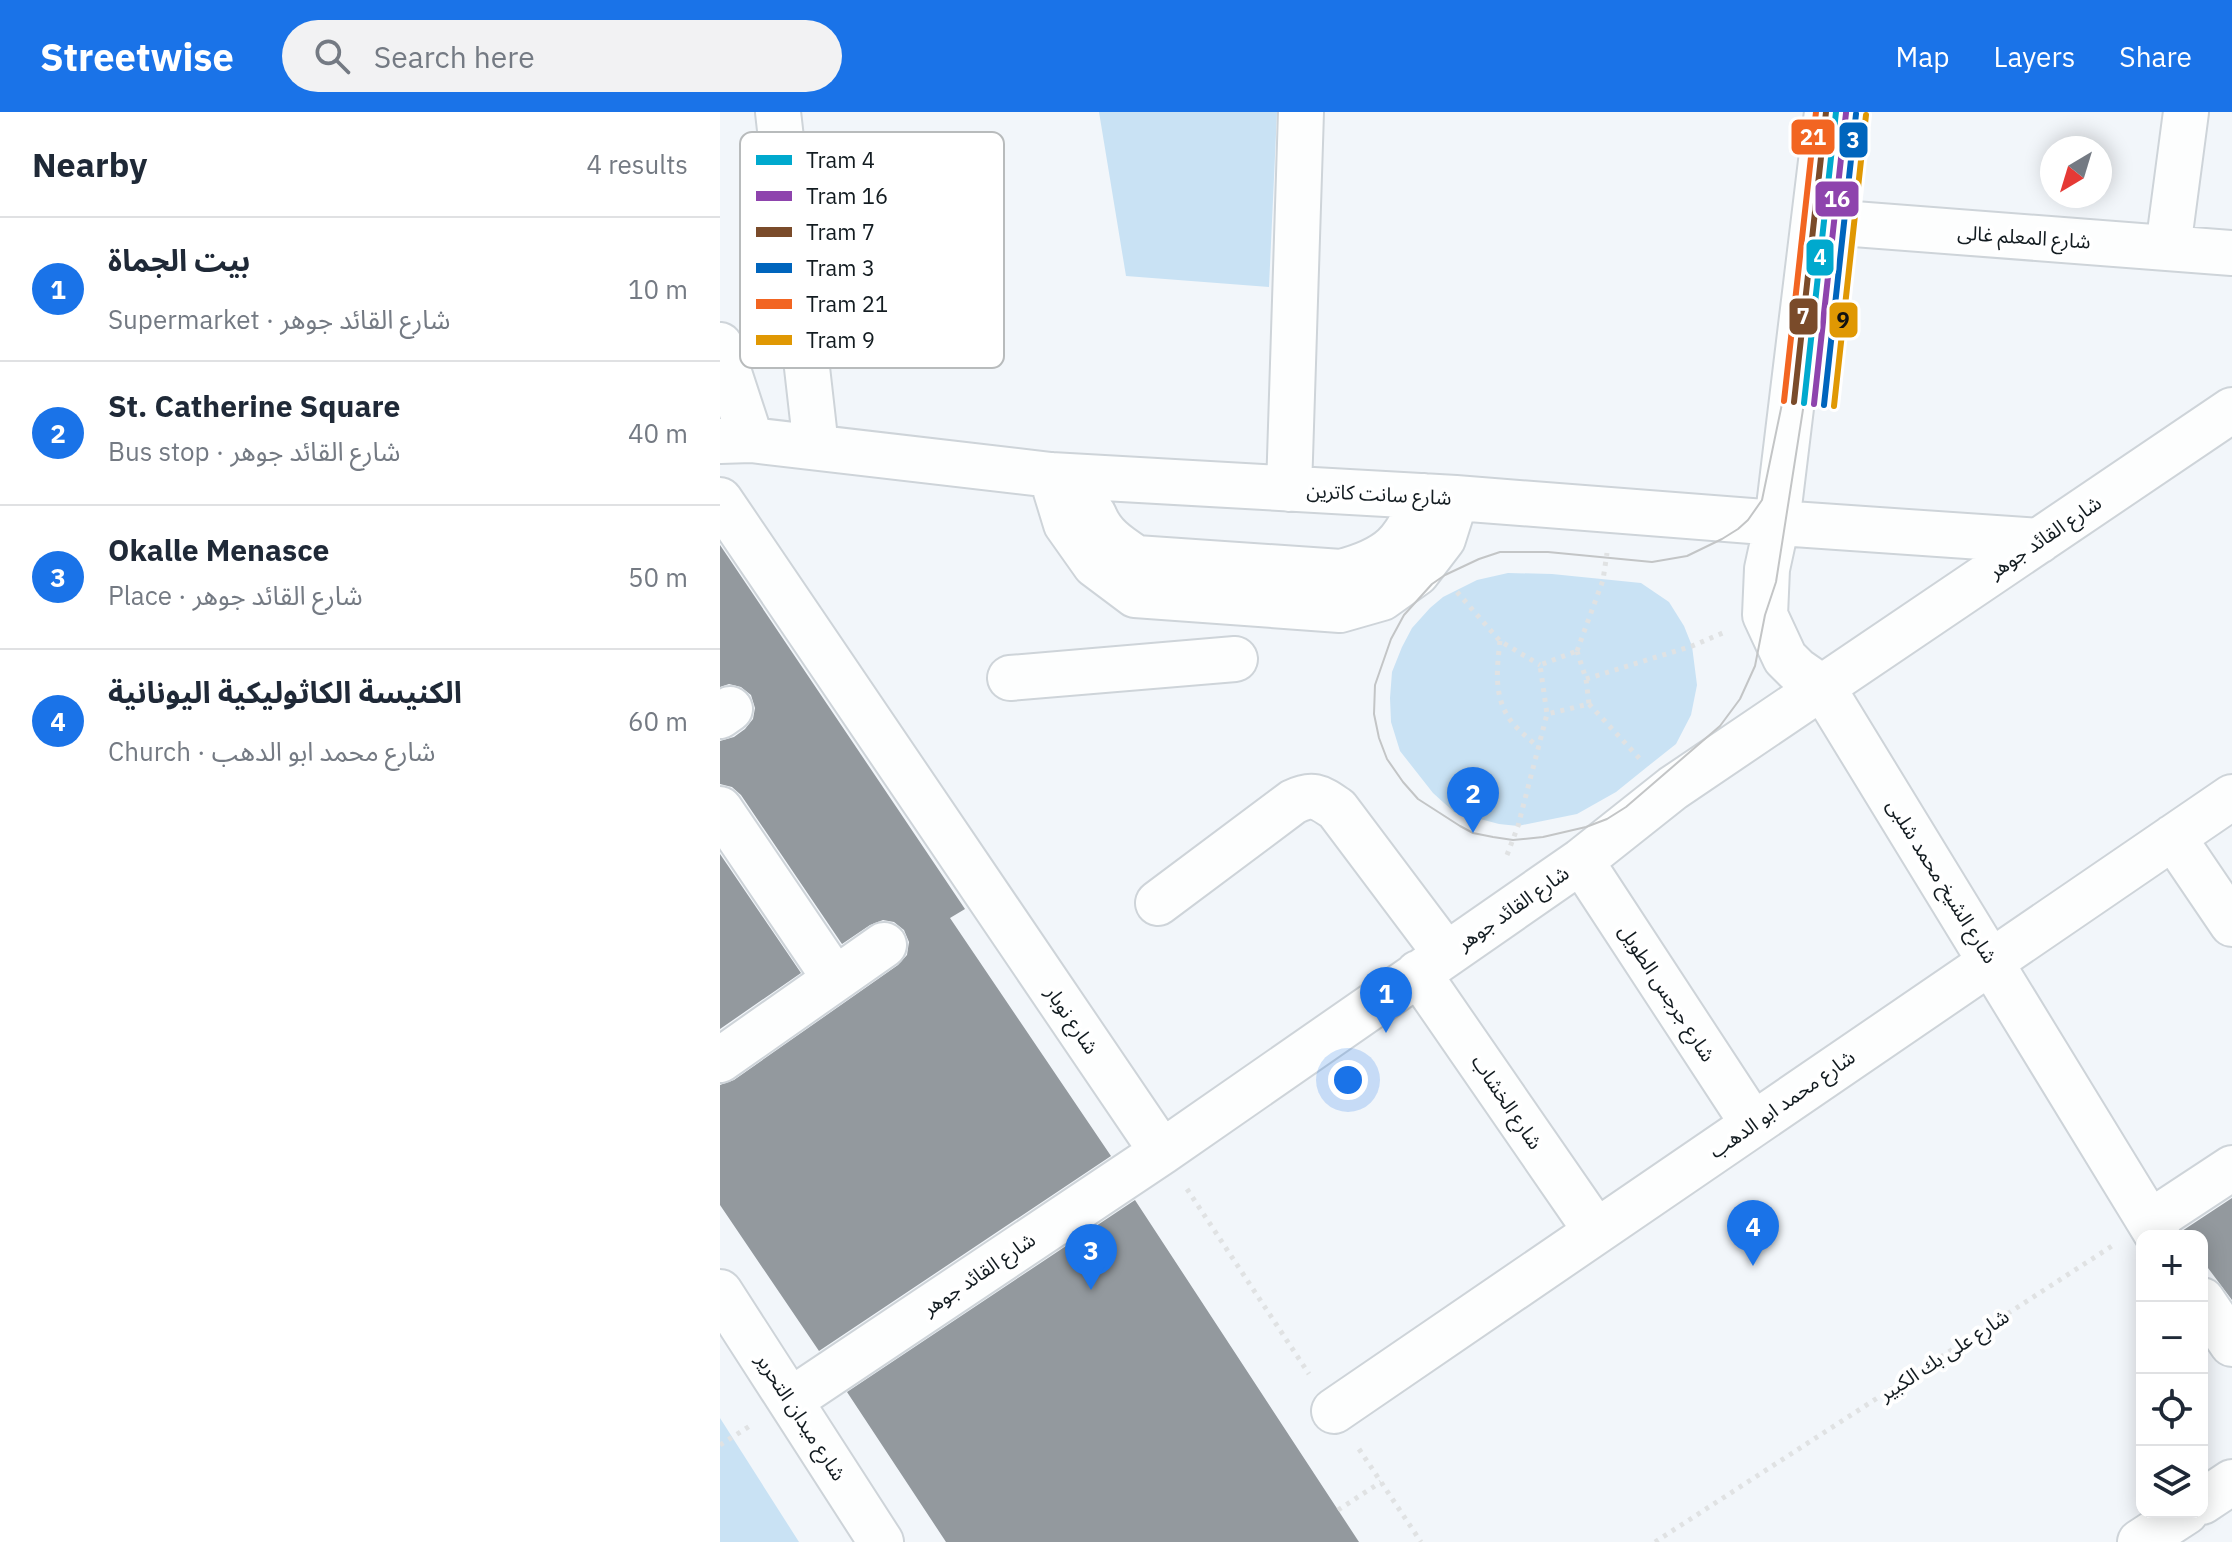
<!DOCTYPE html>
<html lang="en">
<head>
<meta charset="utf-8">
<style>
	:root { --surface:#fff; --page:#f2f2f3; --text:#1f2937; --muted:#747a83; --line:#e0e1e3; --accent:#1a73e8 }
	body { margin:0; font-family:"IBM Plex Sans","Noto Sans Arabic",sans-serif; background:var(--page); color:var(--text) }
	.controls { position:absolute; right:24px; bottom:24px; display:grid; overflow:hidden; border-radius:16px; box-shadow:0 4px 20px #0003 }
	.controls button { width:72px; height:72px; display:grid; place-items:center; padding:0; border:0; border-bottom:2px solid var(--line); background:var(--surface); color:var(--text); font:40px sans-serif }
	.compass { position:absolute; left:1320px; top:24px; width:72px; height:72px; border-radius:50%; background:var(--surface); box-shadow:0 4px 20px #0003; rotate:218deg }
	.you { position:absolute; left:628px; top:968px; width:28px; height:28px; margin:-20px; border:6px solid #fff; border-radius:50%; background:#1a73e8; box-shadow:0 0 0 12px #1a73e833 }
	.badge { display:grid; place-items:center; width:52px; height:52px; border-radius:50%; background:var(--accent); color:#fff; font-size:26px; font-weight:700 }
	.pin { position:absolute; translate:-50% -66px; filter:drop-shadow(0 2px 4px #0008) }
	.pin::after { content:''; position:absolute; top:42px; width:28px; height:24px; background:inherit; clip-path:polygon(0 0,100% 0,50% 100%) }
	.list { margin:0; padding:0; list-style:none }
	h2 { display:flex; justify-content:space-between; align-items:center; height:104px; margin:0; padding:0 32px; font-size:34px }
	h2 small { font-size:26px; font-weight:400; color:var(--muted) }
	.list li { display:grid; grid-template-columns:52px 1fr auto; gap:24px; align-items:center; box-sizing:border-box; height:144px; padding:0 32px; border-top:2px solid var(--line) }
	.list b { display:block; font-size:30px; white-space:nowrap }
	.list p { margin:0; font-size:26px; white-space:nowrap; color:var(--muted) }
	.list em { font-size:26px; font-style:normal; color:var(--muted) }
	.icon { flex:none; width:44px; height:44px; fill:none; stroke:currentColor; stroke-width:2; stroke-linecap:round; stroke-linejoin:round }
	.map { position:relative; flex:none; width:1512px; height:1430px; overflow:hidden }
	header { display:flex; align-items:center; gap:48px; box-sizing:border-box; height:112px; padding:0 40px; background:var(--accent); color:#fff }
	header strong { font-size:38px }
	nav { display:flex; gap:44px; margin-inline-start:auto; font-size:28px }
	.search { width:560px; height:72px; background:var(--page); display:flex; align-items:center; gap:20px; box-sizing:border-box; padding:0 28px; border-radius:44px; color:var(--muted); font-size:30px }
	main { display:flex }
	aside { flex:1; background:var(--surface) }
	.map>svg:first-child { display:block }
</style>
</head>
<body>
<header>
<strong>Streetwise</strong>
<div class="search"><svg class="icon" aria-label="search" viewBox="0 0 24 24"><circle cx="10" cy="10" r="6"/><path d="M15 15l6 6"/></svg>Search here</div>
<nav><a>Map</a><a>Layers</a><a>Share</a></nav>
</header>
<main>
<aside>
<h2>Nearby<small>4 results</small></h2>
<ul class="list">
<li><span class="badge">1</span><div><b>بيت الجماة</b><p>Supermarket · شارع القائد جوهر</p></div><em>10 m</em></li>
<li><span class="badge">2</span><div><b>St. Catherine Square</b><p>Bus stop · شارع القائد جوهر</p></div><em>40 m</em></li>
<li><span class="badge">3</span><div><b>Okalle Menasce</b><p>Place · شارع القائد جوهر</p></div><em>50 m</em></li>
<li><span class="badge">4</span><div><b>الكنيسة الكاثوليكية اليونانية</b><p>Church · شارع محمد ابو الدهب</p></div><em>60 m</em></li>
</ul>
</aside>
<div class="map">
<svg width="1512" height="1430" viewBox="0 0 1512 1430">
	<rect width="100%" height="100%" fill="#f2f6fa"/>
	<!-- green -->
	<path fill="#c9e2f4" d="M379 0H557L549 175 406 164Z
		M788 461 832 462 921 471 949 490 964 514 972 534 977 573 971 603 956 632 927 655 896 680 857 702 798 714 779 712 734 700 713 681 680 639 671 610 670 586 672 560 682 535 692 516 710 496 723 485 757 468Z
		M0 1306 79 1430H0Z"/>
	<!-- building -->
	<path fill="#93999e" d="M0 433 245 797 230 806 391 1044 99 1239 0 1093V973L14 968 178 853 187 843 189 830 184 818 174 810 163 808 150 813 122 832 21 683 12 675 0 672V629L14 625 25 617 33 607 35 596 31 583 21 575 9 572 0 575Z
		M0 742 81 861 0 917Z
		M1512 1086V1188L1482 1148V1124H1466L1462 1119Z
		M415 1088 618 1398 639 1430H226L127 1280Z"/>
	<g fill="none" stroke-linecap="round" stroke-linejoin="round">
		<!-- minor casing -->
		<g stroke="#ced4d9" stroke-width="48">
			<path id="minor" d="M58 0 96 335
				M1107 0 1057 411 1047 457 1045 503 1065 546 1077 558 1103 576 1438 1124
				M1095 109 1512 141
				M1448 136 1466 0
				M0 233 31 328
				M0 329 31 328 331 363 736 386 1057 411 1319 429
				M331 363 346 412 375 453 415 483 620 498 662 486 697 461 723 427 736 386
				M569 377 581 0
				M0 388 442 1040
				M374 403C382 424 398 434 416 446L621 460C670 447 686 431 703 384
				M290 566 515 547
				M0 604 10 597
				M0 697 115 867
				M1453 725 1512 812
				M861 749 1033 1012
				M438 791 573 690C593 680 599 685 617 697L726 842
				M698 861 876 1119
				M0 948 164 833
				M1430 1110 1512 1056
				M1482 1188 1512 1232
				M71 1288 442 1040 861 749 953 676 1512 298
				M614 1299 1512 685"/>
		</g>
		<!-- major casing -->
		<g stroke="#ced4d9" stroke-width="48">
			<path id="major" d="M0 1180 161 1430
				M1482 1390 1512 1370
				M1420 1430 1466 1400"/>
		</g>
		<!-- path -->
		<path stroke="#e0e2e3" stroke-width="5" stroke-dasharray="4 6" stroke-linecap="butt" d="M737 480 780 529 820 553
			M780 529C777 556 773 585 791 609 798 618 809 627 818 635
			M857 539 866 567 869 592 827 602 820 553Z
			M857 539 883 468 887 441
			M866 567 972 534 1005 520
			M869 592 920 647
			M787 743 798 714 827 602
			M467 1077 589 1262
			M0 1333 33 1312
			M639 1337 701 1430
			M618 1398 661 1370
			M935 1430 1392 1134"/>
		<!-- minor -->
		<use href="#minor" stroke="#fdfefe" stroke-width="44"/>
		<!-- major -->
		<use href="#major" stroke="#fdfefe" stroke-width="44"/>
		<!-- tram -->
		<path stroke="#c3c5c6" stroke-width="2" d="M1084 291 1056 470 1045 503 1035 554 1020 587 1000 614 906 695 887 707 866 715 823 725 793 728 773 725 753 721 740 714 698 687 683 670 667 647 659 626 654 602 655 573 671 527 684 503 712 472 725 463 759 447 780 440H828L932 450 967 444 1002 427 1018 417 1028 408 1042 388 1063 287 1087 110 1099 0"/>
		<!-- tram-1 casing -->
		<g stroke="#fff" stroke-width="12">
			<path id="tram-1" d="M1084 291 1116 0"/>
		</g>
		<!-- tram-2 casing -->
		<g stroke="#fff" stroke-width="12">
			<path id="tram-2" d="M1094 292 1126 1"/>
		</g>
		<!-- tram-3 casing -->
		<g stroke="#fff" stroke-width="12">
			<path id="tram-3" d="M1074 290 1106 0"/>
		</g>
		<!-- tram-4 casing -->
		<g stroke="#fff" stroke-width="12">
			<path id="tram-4" d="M1104 293 1136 2"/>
		</g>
		<!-- tram-5 casing -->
		<g stroke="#fff" stroke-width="12">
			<path id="tram-5" d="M1064 289 1096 0"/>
		</g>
		<!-- tram-6 casing -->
		<g stroke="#fff" stroke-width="12">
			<path id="tram-6" d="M1114 294 1146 3"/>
		</g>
		<!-- tram-1 -->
		<use href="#tram-1" stroke="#00a9ce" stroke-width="6"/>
		<!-- tram-2 -->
		<use href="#tram-2" stroke="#8e44ad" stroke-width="6"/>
		<!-- tram-3 -->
		<use href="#tram-3" stroke="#7a4b2a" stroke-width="6"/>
		<!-- tram-4 -->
		<use href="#tram-4" stroke="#0065bd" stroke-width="6"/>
		<!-- tram-5 -->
		<use href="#tram-5" stroke="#f26522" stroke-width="6"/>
		<!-- tram-6 -->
		<use href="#tram-6" stroke="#e09803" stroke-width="6"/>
	</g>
	<g text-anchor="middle" stroke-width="8" stroke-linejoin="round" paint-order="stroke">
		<!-- street labels -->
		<g font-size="20" fill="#131c21" stroke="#fff">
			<text transform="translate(1304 125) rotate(4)" y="7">شارع المعلم غالى</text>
			<text transform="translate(659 382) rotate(3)" y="7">شارع سانت كاترين</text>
			<text transform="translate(1325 425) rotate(-34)" y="7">شارع القائد جوهر</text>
			<text transform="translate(1222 769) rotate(58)" y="7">شارع الشيخ محمد شلبى</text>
			<text transform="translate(793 796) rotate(-35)" y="7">شارع القائد جوهر</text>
			<text transform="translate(947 881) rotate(57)" y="7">شارع جرجس الطويل</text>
			<text transform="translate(352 908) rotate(56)" y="7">شارع نوبار</text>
			<text transform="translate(787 990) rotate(56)" y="7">شارع الخشاب</text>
			<text transform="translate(1062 992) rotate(-35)" y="7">شارع محمد ابو الدهب</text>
			<text transform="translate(259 1162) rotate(-34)" y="7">شارع القائد جوهر</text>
			<text transform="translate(1224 1243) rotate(-33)" y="7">شارع على بك الكبير</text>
			<text transform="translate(81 1305) rotate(57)" y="7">شارع ميدان التحرير</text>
		</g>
	</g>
	<!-- legend -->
	<rect x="20" y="20" width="264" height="236" rx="12" fill="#fff" stroke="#b8bbbc" stroke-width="2"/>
	<rect x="36" y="43" width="36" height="10" fill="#00a9ce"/>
	<rect x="36" y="79" width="36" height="10" fill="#8e44ad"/>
	<rect x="36" y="115" width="36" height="10" fill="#7a4b2a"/>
	<rect x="36" y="151" width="36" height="10" fill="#0065bd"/>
	<rect x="36" y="187" width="36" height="10" fill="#f26522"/>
	<rect x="36" y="223" width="36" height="10" fill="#e09803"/>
	<g font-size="22" fill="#131c21">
		<text x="86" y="56">Tram 4</text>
		<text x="86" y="92">Tram 16</text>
		<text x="86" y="128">Tram 7</text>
		<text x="86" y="164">Tram 3</text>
		<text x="86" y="200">Tram 21</text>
		<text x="86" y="236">Tram 9</text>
	</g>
	<g stroke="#fff" stroke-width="3">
		<rect x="1070" y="6" width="46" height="38" rx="8" fill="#f26522"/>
		<rect x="1118" y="9" width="31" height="38" rx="8" fill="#0065bd"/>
		<rect x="1094" y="68" width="46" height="38" rx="8" fill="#8e44ad"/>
		<rect x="1085" y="126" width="30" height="39" rx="8" fill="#00a9ce"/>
		<rect x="1068" y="185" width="31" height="39" rx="8" fill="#7a4b2a"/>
		<rect x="1108" y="189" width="31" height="38" rx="8" fill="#e09803"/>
	</g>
	<g font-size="22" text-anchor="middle" font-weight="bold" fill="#fff">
		<text x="1093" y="33">21</text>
		<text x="1133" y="36">3</text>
		<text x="1117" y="95">16</text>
		<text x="1100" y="153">4</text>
		<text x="1083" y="212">7</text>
	</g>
	<g font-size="22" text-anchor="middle" font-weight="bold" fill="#111">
		<text x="1123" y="216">9</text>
	</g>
</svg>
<div class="controls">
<button>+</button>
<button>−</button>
<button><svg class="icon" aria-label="locate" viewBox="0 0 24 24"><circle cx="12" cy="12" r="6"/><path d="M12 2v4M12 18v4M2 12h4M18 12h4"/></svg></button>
<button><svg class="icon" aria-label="layers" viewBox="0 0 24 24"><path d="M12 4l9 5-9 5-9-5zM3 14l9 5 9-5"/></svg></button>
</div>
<svg class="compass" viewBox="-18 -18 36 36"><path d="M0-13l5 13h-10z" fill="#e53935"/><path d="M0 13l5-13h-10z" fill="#747a83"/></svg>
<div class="you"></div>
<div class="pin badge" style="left:666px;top:921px">1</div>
<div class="pin badge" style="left:753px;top:721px">2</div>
<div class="pin badge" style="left:371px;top:1178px">3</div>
<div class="pin badge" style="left:1033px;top:1154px">4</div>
</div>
</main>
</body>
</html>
